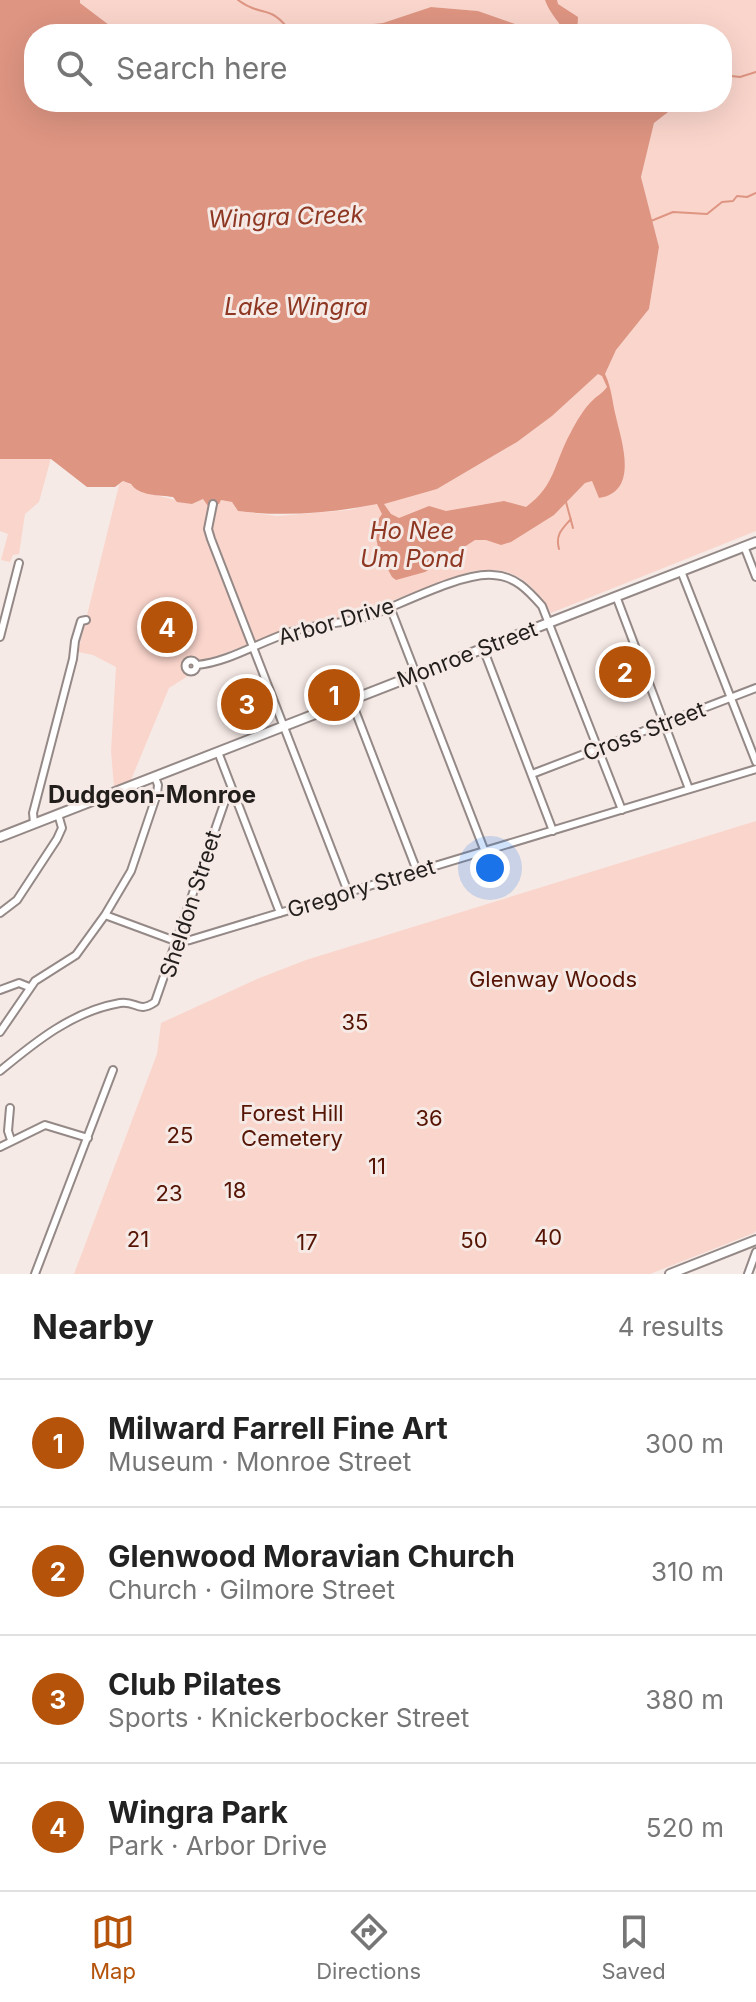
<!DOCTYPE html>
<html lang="en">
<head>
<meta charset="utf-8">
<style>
	:root { --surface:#fff; --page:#f2f2f2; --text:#222; --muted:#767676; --line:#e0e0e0; --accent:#b45309 }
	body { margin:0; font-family:Inter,sans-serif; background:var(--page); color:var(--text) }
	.you { position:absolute; left:490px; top:868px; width:28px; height:28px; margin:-20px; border:6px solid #fff; border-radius:50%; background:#1a73e8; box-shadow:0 0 0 12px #1a73e833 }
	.badge { display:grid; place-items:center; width:52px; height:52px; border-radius:50%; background:var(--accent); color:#fff; font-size:26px; font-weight:700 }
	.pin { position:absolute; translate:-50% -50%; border:4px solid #fff; box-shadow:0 2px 8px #0006 }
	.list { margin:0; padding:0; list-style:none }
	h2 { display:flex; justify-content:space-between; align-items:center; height:104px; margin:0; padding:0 32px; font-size:34px }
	h2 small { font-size:26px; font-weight:400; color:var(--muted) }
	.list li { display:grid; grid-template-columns:52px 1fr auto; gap:24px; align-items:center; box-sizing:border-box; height:128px; padding:0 32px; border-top:2px solid var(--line) }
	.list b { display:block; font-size:30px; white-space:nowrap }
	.list p { margin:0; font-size:26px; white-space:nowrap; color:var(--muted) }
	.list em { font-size:26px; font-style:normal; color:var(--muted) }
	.icon { flex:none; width:44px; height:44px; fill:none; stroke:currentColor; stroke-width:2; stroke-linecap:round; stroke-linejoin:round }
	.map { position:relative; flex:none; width:756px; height:1274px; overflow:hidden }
	.search { position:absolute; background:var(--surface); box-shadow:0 8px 32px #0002; left:24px; right:24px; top:24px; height:88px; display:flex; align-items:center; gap:20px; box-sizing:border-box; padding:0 28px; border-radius:32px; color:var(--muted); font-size:30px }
	.sheet { height:616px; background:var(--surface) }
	nav { display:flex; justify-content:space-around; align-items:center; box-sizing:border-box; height:112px; border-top:2px solid var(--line); background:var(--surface); font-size:22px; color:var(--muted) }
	nav a { display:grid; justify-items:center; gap:4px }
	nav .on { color:var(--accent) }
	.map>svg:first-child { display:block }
</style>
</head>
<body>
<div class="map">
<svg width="756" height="1274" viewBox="0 0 756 1274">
	<rect width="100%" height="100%" fill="#f6eae6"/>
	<!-- green -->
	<path fill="#fad5cc" d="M80 0H756V531L551 613C530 578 510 564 469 572L348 617 314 621 202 661 185 678 169 688 131 780 114 787 111 751 116 667 93 655 78 652 119 485 123 481C132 484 138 491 147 493 162 497 177 500 192 504L203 499 209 504 221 500 232 502 238 511 277 516 349 510 437 489 517 442 552 416 598 374H605L616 350 649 309 659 247 641 177 654 123 681 102H722V34L535 33 478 11 431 7 383 23 353 26 329 34H121L80 3Z
		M51 458 39 502 25 514 19 554 13 555 10 562 1 560 8 534 0 531V459Z
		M756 821V1231L754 1233 650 1274H74L157 1054 161 1023 257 979 306 960Z"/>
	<!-- water -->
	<path fill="#de9582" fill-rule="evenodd" d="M0 0H80V3L121 34H34V102H641L656 104 681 102 654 123 641 177 659 247 649 309 616 350 605 374C612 389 612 401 616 417 622 443 639 492 599 498L592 481 585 483 554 515 511 542 501 545 486 540H475L425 572 396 580 392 577 379 553 374 526 382 514 377 504C332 513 284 517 238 511L232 502 221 500 219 504H209L208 506 203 499 192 504 177 502 173 497C159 495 139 496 131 484L123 481 115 487H87L51 459H0ZM598 374 602 376 607 387C602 394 598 395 593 400 585 407 576 422 571 432 554 462 556 485 526 507L504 501 446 511 429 506 399 518 391 514 384 504 437 489 517 442 552 416Z
		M545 0H557L558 4 578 17 577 34H566C559 21 550 14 545 0Z
		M431 7 478 11 543 34H329L353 26 383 23Z"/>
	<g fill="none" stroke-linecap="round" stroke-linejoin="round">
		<!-- stream -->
		<path stroke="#de9582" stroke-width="2" d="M238 0C263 19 270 2 292 34
			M722 75 740 77 756 72
			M651 221 673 212 707 214 722 202 733 201 737 196 747 197 756 193
			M566 502 573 528
			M559 549C555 535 562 529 571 519"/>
		<!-- minor casing -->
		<g stroke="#948986" stroke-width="10">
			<path id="minor" d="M213 504 208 529 211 539 348 892
				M744 546 756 577
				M681 571 756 762
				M616 596 689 789
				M390 607 485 852
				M0 637 19 563
				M483 648 553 831
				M185.5 666a5.5 5.5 0 1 1 11 0a5.5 5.5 0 1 1-11 0Z
				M197 665C230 662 262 640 294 631 320 623 346 624 372 615 401 604 463 572 493 575 515 576 528 590 542 606L622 810
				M351 700 417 871
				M218 752 280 913
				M532 774 756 688
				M34 823 33 813 73 659 75 641 81 621 86 620
				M0 913 17 900 57 839 62 828 58 814
				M105 915 178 942 190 940 756 769
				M0 990 19 983 29 987
				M0 1032 35 981 76 955 105 915 131 871 157 794 158 785 155 777
				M0 1071C35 1042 73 1011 120 1003 136 1000 138 1014 155 1002L225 801 233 795
				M10 1108 8 1131 11 1140
				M0 1147 45 1125 88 1138
				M35 1274 113 1070
				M748 1274 756 1252"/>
		</g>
		<!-- secondary casing -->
		<g stroke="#948986" stroke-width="12">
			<path id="secondary" d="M0 837 756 542
				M670 1274 756 1240"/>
		</g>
		<!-- minor -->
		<use href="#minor" stroke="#fff" stroke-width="6"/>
		<!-- secondary -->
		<use href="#secondary" stroke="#fff" stroke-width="8"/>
	</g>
	<g text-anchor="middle" stroke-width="6" stroke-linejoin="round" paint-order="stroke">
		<!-- street labels -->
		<g font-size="22" fill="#221e1c" stroke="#f6eae6">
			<text transform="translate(336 621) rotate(-16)" y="8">Arbor Drive</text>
			<text transform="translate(467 654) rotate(-21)" y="8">Monroe Street</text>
			<text transform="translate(644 731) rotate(-21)" y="8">Cross Street</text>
			<text transform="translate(361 888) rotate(-17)" y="8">Gregory Street</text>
			<text transform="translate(190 904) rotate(-72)" y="8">Sheldon Street</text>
		</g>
		<!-- park labels -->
		<g font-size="22" fill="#551404" stroke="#f6eae6">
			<text x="553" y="987">Glenway Woods</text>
			<text x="355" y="1030">35</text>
			<text x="292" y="1121">Forest Hill<tspan x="292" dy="25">Cemetery</tspan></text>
			<text x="429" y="1126">36</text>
			<text x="180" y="1143">25</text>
			<text x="377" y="1174">11</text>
			<text x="235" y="1198">18</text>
			<text x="169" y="1201">23</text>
			<text x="548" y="1245">40</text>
			<text x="138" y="1247">21</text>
			<text x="474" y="1248">50</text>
			<text x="307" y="1250">17</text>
		</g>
		<!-- water labels -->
		<g font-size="24" font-style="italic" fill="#8e3722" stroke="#f6eae6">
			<text transform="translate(286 217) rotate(-2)" y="8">Wingra Creek</text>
			<text x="296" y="315">Lake Wingra</text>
			<text x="412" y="539">Ho Nee<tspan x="412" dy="28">Um Pond</tspan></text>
		</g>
		<!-- neighbourhood labels -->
		<g font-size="24" font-weight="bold" fill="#221e1c" stroke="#f6eae6">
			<text x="152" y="803">Dudgeon-Monroe</text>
		</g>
	</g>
</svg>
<div class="you"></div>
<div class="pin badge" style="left:334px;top:695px">1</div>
<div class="pin badge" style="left:625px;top:672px">2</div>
<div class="pin badge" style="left:247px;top:704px">3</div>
<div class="pin badge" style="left:167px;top:627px">4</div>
<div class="search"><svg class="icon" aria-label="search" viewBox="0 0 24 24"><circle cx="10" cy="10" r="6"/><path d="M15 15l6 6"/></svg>Search here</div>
</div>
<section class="sheet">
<h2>Nearby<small>4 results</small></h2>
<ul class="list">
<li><span class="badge">1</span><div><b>Milward Farrell Fine Art</b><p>Museum · Monroe Street</p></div><em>300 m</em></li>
<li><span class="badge">2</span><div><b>Glenwood Moravian Church</b><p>Church · Gilmore Street</p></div><em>310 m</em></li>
<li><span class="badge">3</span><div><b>Club Pilates</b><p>Sports · Knickerbocker Street</p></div><em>380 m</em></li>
<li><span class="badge">4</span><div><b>Wingra Park</b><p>Park · Arbor Drive</p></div><em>520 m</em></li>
</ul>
</section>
<nav>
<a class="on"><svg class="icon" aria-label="map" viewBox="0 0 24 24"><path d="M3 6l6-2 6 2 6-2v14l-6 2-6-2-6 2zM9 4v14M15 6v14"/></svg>Map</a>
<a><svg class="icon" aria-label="directions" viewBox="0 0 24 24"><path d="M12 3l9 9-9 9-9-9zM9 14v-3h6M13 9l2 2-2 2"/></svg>Directions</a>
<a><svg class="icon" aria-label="saved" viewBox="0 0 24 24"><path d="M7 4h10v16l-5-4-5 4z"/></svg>Saved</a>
</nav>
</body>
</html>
